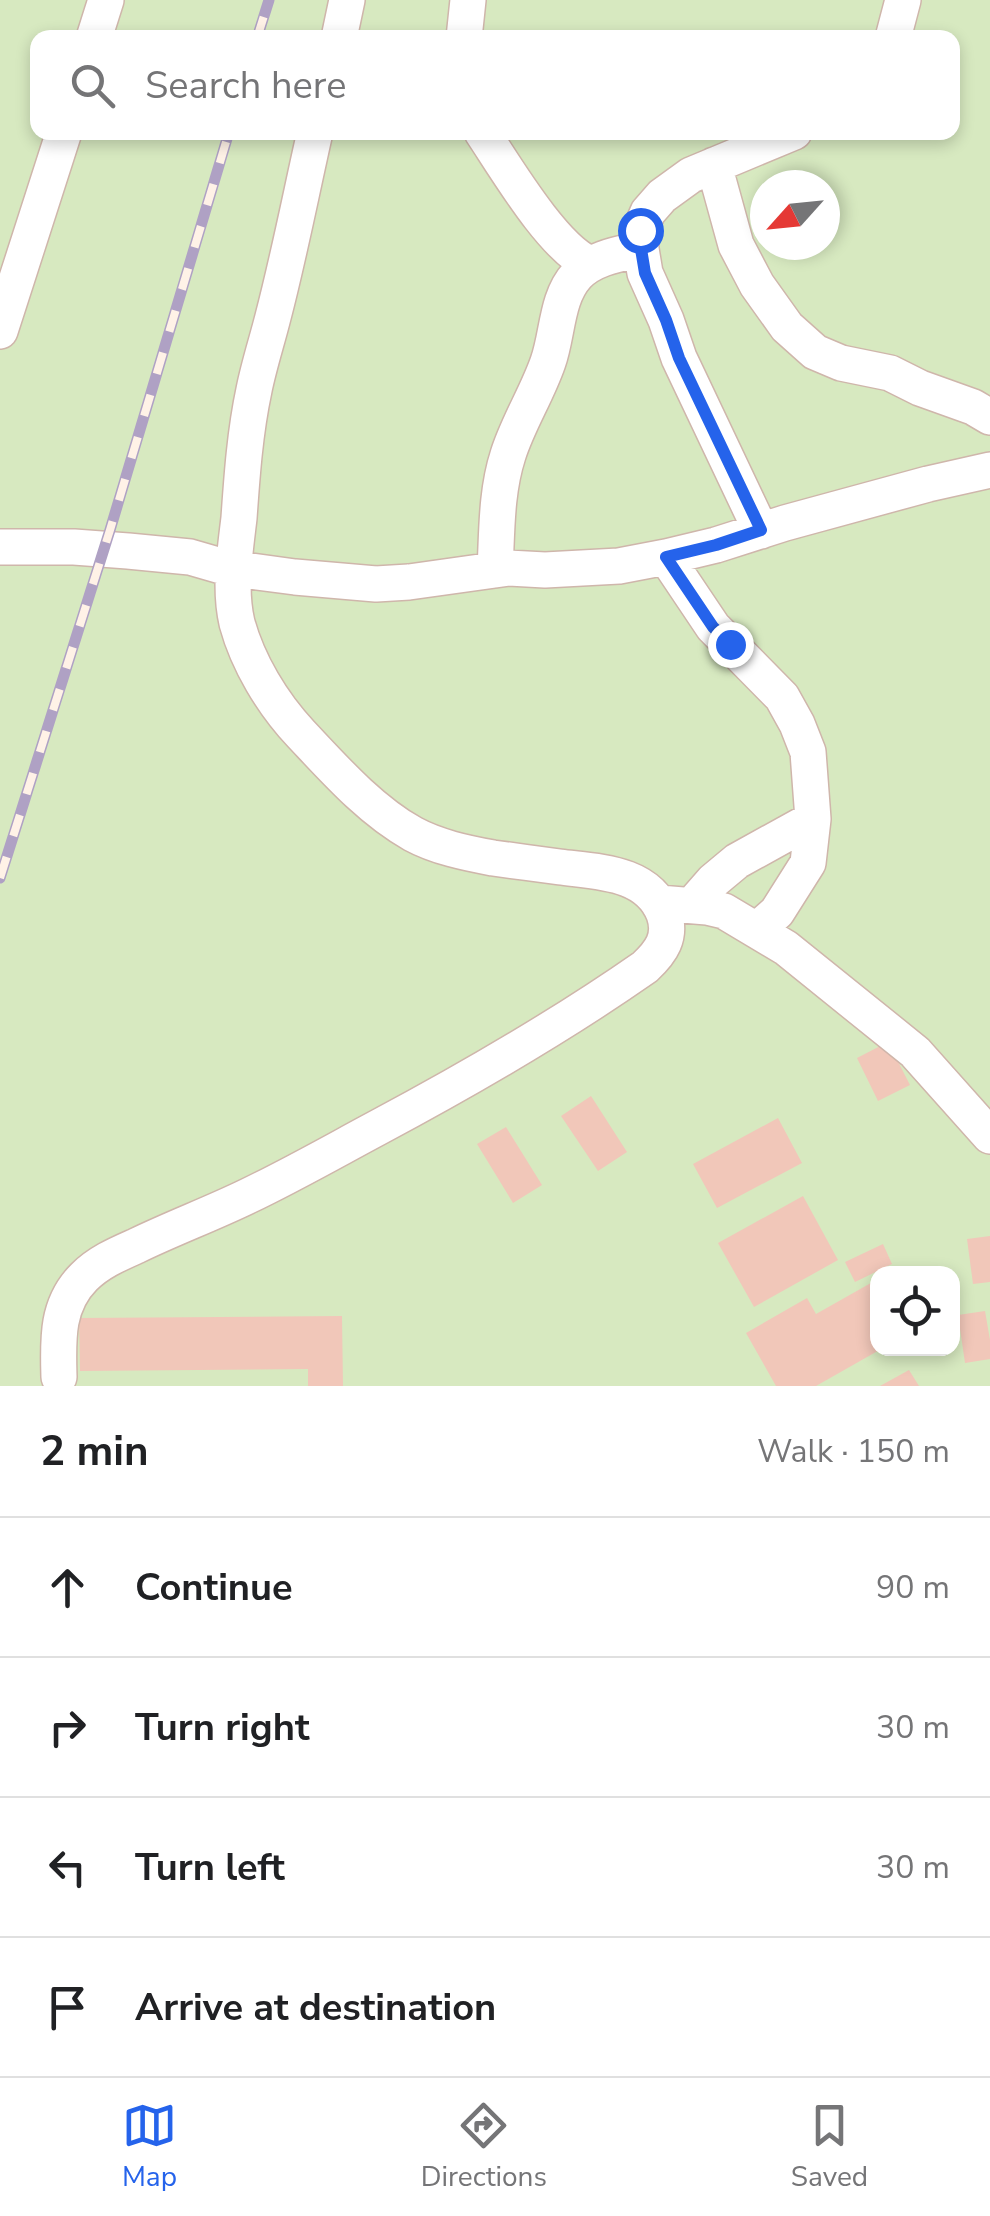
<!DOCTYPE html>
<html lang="en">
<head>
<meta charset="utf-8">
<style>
	:root { --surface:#fff; --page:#f6f6f6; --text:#202124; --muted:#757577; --line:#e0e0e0; --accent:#2563eb }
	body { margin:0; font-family:"Nunito Sans",sans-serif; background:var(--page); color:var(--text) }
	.controls { position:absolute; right:30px; bottom:30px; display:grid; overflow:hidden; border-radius:20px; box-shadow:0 5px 15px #0003 }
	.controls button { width:90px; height:90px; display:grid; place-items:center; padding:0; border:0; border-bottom:2px solid var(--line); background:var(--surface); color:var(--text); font:50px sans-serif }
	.compass { position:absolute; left:750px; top:170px; width:90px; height:90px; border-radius:50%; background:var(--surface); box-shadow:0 5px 15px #0003; rotate:243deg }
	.stop { position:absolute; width:30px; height:30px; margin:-22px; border:8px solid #2563eb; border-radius:50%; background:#fff }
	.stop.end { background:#2563eb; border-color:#fff; box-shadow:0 2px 10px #0008 }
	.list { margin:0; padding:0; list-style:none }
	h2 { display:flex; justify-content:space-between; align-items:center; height:130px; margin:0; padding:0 40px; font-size:42px }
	h2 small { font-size:32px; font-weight:400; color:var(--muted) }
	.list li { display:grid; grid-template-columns:65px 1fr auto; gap:30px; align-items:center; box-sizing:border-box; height:140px; padding:0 40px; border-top:2px solid var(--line) }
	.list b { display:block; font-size:38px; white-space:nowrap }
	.list em { font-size:32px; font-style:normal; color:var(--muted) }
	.icon { flex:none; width:55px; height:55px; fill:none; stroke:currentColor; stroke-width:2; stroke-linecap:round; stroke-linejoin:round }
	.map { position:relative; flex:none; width:990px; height:1386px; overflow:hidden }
	.search { position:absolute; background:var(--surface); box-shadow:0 5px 15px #0003; left:30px; right:30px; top:30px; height:110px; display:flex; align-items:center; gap:25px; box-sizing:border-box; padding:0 35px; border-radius:20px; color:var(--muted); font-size:38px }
	.sheet { height:690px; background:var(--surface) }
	nav { display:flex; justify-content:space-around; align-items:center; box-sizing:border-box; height:140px; border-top:2px solid var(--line); background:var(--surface); font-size:28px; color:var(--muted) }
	nav a { display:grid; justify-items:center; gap:5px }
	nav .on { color:var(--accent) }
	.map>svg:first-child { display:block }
</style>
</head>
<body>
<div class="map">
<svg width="990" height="1386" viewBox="0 0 990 1386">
	<rect width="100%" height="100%" fill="#fceee1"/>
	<!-- green -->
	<path fill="#d7e9c0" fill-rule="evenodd" d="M0 0H990V1386H0ZM38 38H952V132H38ZM765 185H825V245H765ZM878 1274H952V1348H878Z"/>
	<!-- building -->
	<path fill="#f1c7b9" d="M888 1042 910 1085 878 1101 857 1058Z
		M591 1096 627 1152 598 1171 561 1116Z
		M778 1118 802 1163 717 1208 693 1164Z
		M506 1127 542 1185 513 1203 477 1144Z
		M803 1196 838 1260 754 1307 718 1243Z
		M990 1236V1282L973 1284 967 1239Z
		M883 1244 892 1264 855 1282 845 1262Z
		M878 1279V1348H883L816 1386H776L746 1333 807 1298 816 1314Z
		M985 1311 990 1340V1359L965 1363 958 1315Z
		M342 1316 343 1386H308V1369L80 1371 79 1318Z
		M909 1370 919 1386H880Z"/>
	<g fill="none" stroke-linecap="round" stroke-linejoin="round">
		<!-- minor casing -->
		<g stroke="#cfb6ab" stroke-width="38">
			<path id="minor" d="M94 38 106 0
				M339 38 347 0
				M464 38 468 0
				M893 38 903 0
				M482 132C506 168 553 248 590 264
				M714 165 736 245 757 285 787 327 815 352 841 363 890 373 920 388 973 407 990 417
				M0 331 64 132
				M761 531 679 358 666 320 645 273 641 249 640 230 648 212 662 196 691 175 794 132
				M0 547H74L128 551 190 557 228 568 295 577 376 584 409 582 508 568 545 570 619 566 666 557 716 545 785 523 928 484 990 470
				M666 557 713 627 782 697 797 724 808 752 813 819 808 863 777 912 758 929
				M495 570C497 532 496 492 508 455 518 423 537 394 548 362 558 334 556 298 577 275 593 258 619 254 641 249
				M659 903 707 907 724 911 786 948 915 1052 990 1136
				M692 905 713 881 737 861 813 819
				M59 1377C58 1340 56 1305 84 1277 99 1262 118 1254 136 1246 173 1228 211 1214 248 1196 292 1175 334 1151 377 1128 469 1079 559 1027 645 967 661 952 672 937 664 914 648 872 599 872 560 867 538 864 515 861 493 858 466 853 437 847 413 834 370 810 334 769 301 734 272 703 248 663 237 623 229 589 235 552 239 518 242 475 245 432 254 390 259 365 267 341 273 317 289 256 301 194 315 132"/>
		</g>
		<!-- minor -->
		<use href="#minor" stroke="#fff" stroke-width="35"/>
		<!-- rail casing -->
		<g stroke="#afa1c4" stroke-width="11">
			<path id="rail" d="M257 38 269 0
				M0 878 110 530 229 132"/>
		</g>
		<!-- rail -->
		<use href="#rail" stroke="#fff2e7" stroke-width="8" stroke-dasharray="22" stroke-linecap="butt"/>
	</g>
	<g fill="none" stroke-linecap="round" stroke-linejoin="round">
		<!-- route -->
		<path stroke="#2563eb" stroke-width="12" d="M640 230 641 249 645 273 666 320 679 358 761 530 716 545 666 557 713 627 730 644"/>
	</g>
</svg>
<div class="controls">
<button><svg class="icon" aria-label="locate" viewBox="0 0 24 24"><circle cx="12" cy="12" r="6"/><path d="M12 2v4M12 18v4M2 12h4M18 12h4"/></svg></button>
</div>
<svg class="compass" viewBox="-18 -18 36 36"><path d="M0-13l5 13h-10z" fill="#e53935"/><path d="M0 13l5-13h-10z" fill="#757577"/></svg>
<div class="stop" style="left:640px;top:230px"></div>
<div class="stop end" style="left:730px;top:644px"></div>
<div class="search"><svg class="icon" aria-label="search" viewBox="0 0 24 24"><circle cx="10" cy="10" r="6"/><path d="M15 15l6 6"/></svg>Search here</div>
</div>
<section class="sheet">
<h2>2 min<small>Walk · 150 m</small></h2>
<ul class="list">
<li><svg class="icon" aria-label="ahead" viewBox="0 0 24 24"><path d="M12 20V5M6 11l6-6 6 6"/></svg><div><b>Continue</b></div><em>90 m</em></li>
<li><svg class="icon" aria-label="right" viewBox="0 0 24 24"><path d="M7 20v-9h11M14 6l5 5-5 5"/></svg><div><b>Turn right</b></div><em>30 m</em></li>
<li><svg class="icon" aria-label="left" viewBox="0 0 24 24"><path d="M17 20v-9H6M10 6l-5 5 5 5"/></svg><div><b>Turn left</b></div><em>30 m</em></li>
<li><svg class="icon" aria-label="arrive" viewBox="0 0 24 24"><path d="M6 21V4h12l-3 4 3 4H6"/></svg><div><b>Arrive at destination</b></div></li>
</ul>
</section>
<nav>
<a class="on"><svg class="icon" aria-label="map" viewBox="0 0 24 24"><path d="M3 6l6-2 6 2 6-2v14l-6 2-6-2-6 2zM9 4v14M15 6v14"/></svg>Map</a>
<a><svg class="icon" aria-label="directions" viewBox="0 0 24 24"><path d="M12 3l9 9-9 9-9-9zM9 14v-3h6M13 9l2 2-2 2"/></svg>Directions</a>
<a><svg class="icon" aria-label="saved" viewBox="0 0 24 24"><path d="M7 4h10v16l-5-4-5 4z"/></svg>Saved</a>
</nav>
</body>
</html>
